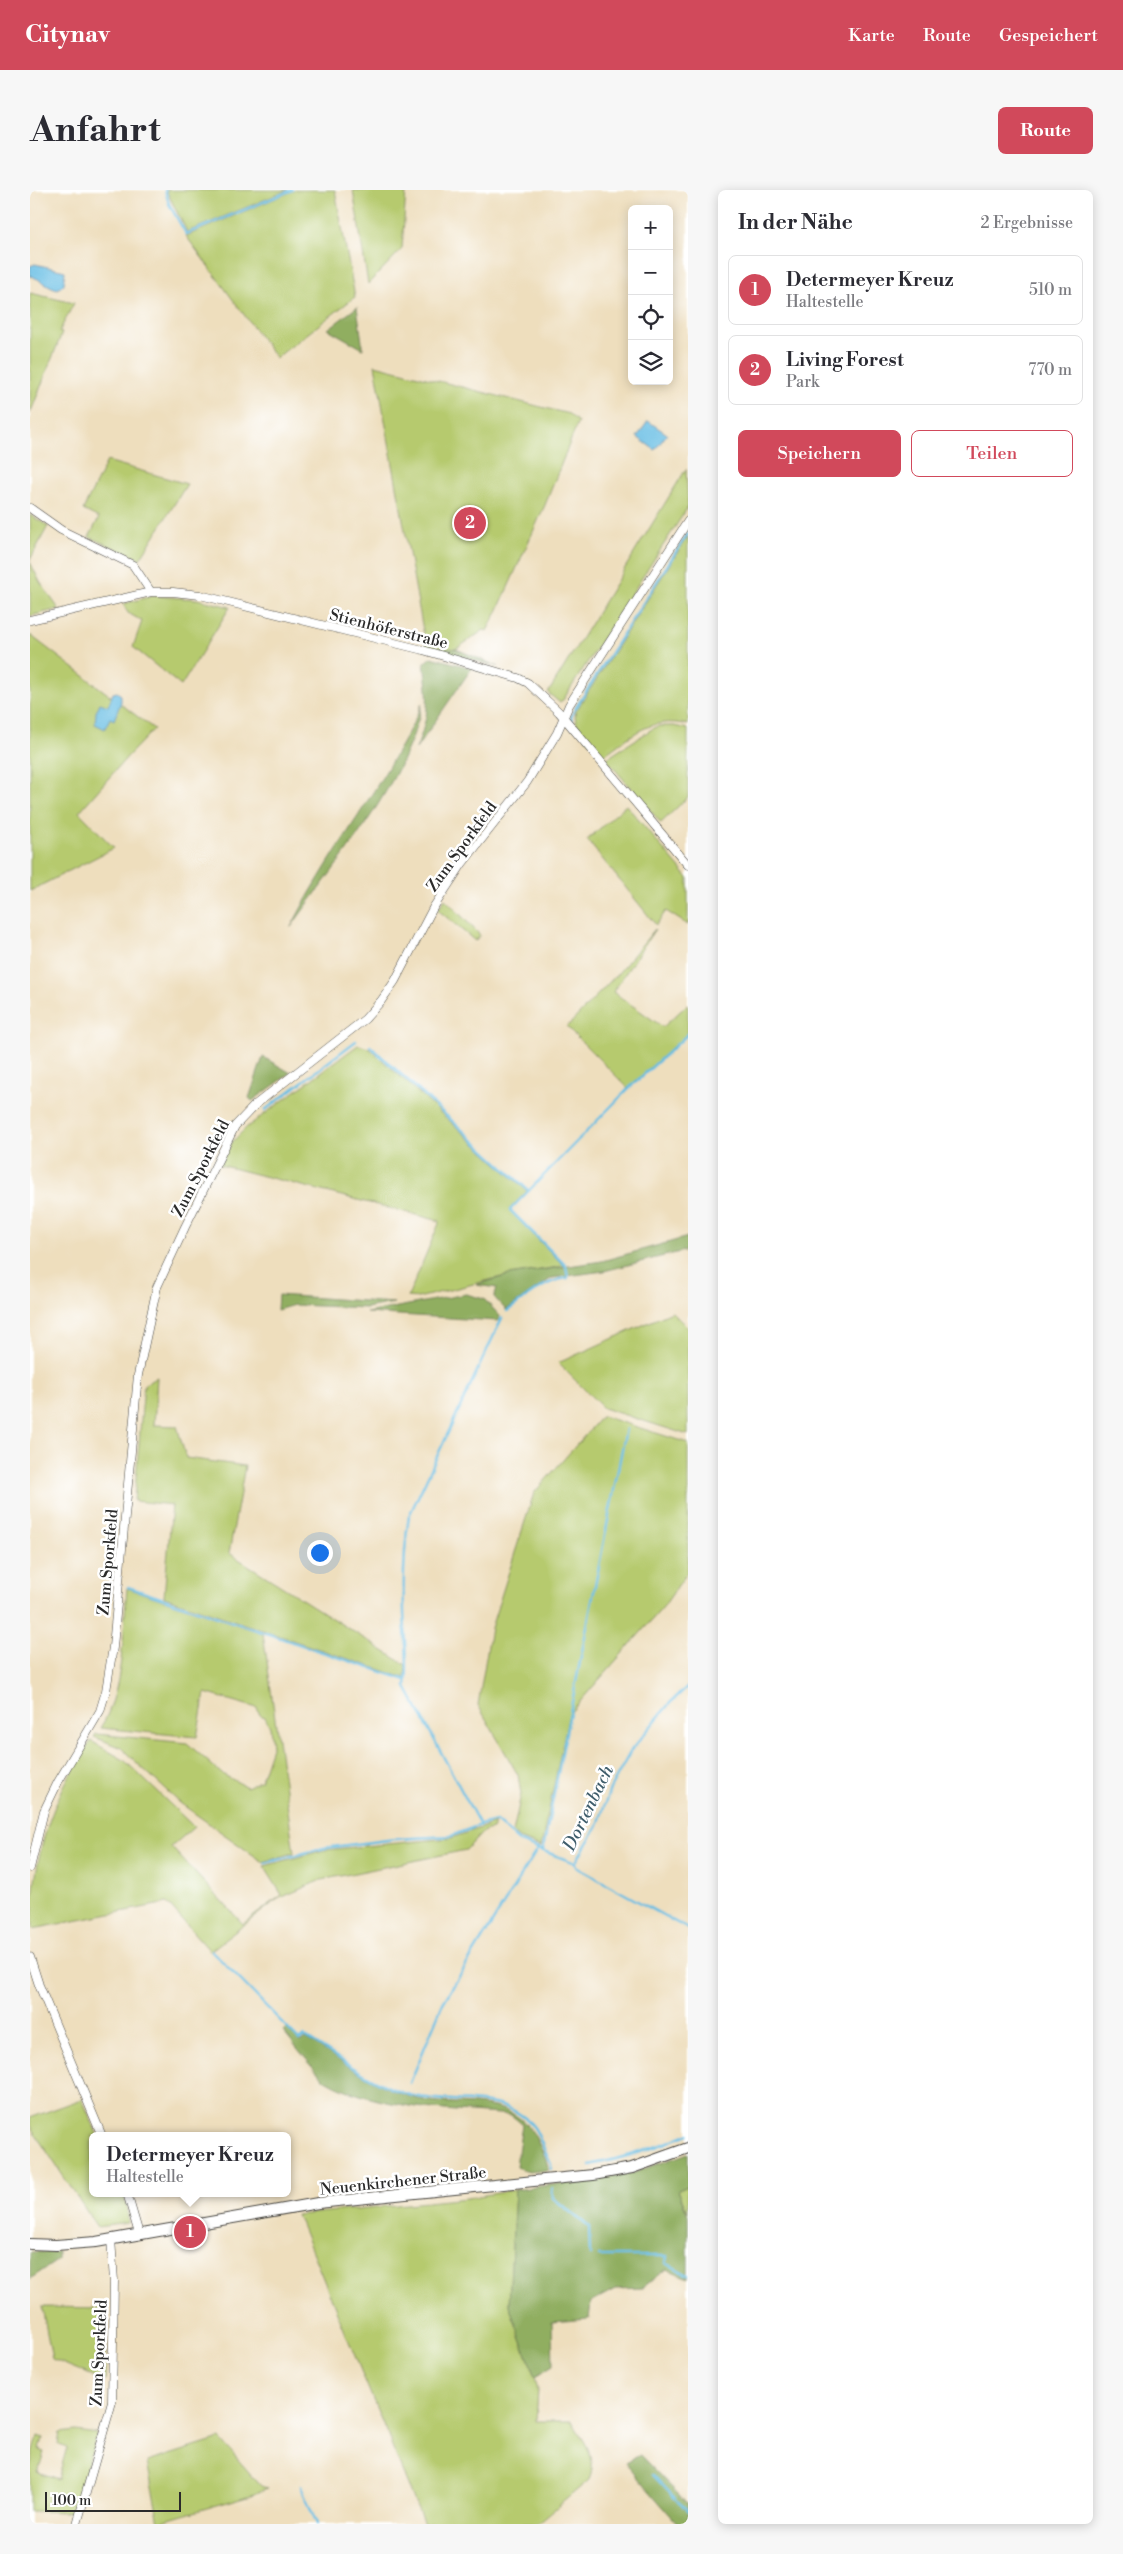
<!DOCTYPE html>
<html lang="de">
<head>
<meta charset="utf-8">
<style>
	:root { --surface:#fff; --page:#f7f7f7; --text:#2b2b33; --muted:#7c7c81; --line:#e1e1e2; --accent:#d1495b }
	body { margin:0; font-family:"Libre Bodoni",serif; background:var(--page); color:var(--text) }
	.controls { position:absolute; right:15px; top:15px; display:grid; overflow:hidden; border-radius:8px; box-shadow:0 2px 12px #0003 }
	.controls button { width:45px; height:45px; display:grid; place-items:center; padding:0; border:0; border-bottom:1px solid var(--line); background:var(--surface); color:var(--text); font:25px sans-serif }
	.scale { position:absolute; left:15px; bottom:12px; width:136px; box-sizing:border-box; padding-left:5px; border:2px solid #2b2b2b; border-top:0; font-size:14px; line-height:18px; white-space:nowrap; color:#2b2b2b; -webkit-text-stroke:4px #fff; paint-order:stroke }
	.you { position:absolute; left:289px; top:1362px; width:18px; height:18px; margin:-12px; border:4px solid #fff; border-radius:50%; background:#1a73e8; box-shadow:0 0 0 8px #1a73e833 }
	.badge { display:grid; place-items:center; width:32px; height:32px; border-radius:50%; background:var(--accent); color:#fff; font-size:16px; font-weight:700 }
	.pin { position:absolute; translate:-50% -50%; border:2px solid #fff; box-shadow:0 1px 5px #0006 }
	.popup { position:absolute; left:59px; top:1942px; width:202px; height:65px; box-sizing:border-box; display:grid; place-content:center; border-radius:8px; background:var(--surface); filter:drop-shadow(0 1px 4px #0005); font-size:16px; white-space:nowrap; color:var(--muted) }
	.popup b { font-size:19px; color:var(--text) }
	.popup::after { content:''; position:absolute; left:50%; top:100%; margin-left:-10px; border:10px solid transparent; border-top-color:var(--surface) }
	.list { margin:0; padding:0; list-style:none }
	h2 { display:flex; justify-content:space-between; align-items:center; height:65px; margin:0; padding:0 20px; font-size:21px }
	h2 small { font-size:16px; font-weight:400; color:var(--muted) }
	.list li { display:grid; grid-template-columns:32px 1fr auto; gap:15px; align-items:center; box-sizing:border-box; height:70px; margin:0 10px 10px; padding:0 10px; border:1px solid var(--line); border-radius:8px }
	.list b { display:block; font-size:19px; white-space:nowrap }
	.list p { margin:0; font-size:16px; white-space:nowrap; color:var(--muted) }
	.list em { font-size:16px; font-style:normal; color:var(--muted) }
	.actions { display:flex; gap:10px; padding:15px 20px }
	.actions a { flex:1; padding:11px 0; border:1px solid var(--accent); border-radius:8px; text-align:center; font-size:18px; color:var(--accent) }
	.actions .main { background:var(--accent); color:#fff }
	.icon { flex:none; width:28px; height:28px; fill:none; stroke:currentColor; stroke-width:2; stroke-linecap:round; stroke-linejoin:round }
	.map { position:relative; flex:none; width:658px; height:2334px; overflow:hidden; border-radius:8px }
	header { display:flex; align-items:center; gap:30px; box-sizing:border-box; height:70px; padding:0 25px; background:var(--accent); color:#fff }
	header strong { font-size:24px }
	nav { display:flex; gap:28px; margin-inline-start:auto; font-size:18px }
	.intro { display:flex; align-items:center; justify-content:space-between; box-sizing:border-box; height:120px; padding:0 30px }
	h1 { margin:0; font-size:35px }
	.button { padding:12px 22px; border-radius:8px; background:var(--accent); color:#fff; font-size:18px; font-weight:700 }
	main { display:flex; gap:30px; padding:0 30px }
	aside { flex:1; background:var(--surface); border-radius:8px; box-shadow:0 2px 12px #0003 }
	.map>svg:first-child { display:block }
</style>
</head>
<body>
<header>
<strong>Citynav</strong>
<nav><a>Karte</a><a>Route</a><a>Gespeichert</a></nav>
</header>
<div class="intro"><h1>Anfahrt</h1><a class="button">Route</a></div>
<main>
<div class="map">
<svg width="658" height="2334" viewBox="0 0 658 2334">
	<rect width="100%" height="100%" fill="#fff"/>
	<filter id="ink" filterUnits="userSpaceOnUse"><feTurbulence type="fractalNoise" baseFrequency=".02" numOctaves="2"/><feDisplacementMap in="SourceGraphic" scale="10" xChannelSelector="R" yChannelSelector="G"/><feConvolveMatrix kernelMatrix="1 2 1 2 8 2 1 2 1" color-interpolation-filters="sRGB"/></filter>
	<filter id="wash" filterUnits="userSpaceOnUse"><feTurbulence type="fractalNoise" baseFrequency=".0096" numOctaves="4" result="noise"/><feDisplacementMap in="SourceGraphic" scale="20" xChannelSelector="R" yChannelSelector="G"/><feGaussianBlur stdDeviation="1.12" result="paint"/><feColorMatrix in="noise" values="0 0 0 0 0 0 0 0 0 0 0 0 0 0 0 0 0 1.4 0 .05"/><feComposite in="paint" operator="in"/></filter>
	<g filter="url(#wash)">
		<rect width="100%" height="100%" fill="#eedebd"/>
		<!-- green -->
		<path fill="#b6ca6e" stroke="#707a4c" d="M136 0H258L157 42Z
			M265 0H305L325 107 246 168 156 46Z
			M323 0H376L372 59 338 94Z
			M0 103 44 113 29 142 32 143 0 224Z
			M345 175 539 224 548 232 515 315 466 424 457 441 454 440 426 459 396 457Z
			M77 271 157 294 110 369 59 347 69 328 53 320Z
			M656 279 658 317 533 510 529 512 518 503Z
			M0 325 18 336 0 370Z
			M658 346V535C621 526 602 545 573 566 562 553 541 537 546 521Z
			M0 372 10 392 29 419 0 426Z
			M122 406 167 409 200 417 151 496 103 457 112 431 98 423 93 414Z
			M0 445 124 539 98 566 49 622 84 658 0 701Z
			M629 536H644L658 539V607L631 633 576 569 622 539Z
			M596 615 658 688V735L636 721 626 735 557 650Z
			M415 709 450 745 445 751 408 720Z
			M625 739 583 802 633 837 658 814V843L598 898 537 837 590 781Z
			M328 855 339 858 497 1001 479 1020 534 1076 479 1085 388 1108 378 1107 410 1031 190 975 202 952 217 937Z
			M642 1122 658 1138V1245L573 1218 528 1173Z
			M127 1187 124 1235 147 1236 156 1268 215 1276 199 1363 376 1475 375 1488 134 1407 142 1315 104 1311 114 1195Z
			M572 1226 658 1253V1381L634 1416 539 1524 511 1657 491 1650 483 1643 491 1604 488 1585 448 1515 461 1438 504 1303Z
			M97 1398 233 1443 264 1663 233 1672 150 1613 90 1557 64 1547 66 1544 157 1553 192 1584 217 1597 231 1590 242 1557 240 1537 235 1527 230 1525 227 1518 175 1503 167 1547 70 1538C94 1503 93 1439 97 1398Z
			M61 1551 94 1570 164 1637 141 1657 213 1734 252 1705 234 1676 294 1660 421 1648 465 1633 462 1639 454 1641 436 1660 291 1690 248 1709 180 1761 137 1713 3 1739C0 1671 22 1606 61 1551Z
			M52 1909 68 1946H62V2003H93L98 2020V2033L67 2037 0 1936V1928Z
			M658 1996V2022L648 2000Z
			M485 2000 479 2115 505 2187 508 2200 506 2231H542C553 2251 569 2267 559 2290L507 2334H394L267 2025 437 2008Z
			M12 2117 76 2118 75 2191 22 2169Z
			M46 2241 67 2244 43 2322 0 2321V2277L8 2246 13 2248 10 2260 14 2262 8 2282 28 2289 37 2257 28 2254 30 2243Z
			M190 2249 231 2296 237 2298 225 2304 129 2332 117 2272Z"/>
		<!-- forest -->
		<path fill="#90ae61" stroke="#5e6c46" d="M327 117 333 159 298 139Z
			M396 457 426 459 469 477Z
			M401 467 442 478 386 559C400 524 399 510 394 473Z
			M392 513C379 588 305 675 261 737 289 683 325 633 356 581 369 558 383 537 392 513Z
			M233 867 261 883 222 911 219 908Z
			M658 1047V1060L574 1081 522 1088 476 1120 464 1107 467 1098 446 1095 479 1085 572 1071Z
			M436 1104 454 1109 470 1126 468 1131 336 1123Z
			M248 1105 364 1113 336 1118 264 1115 247 1120Z
			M256 1838 270 1852 275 1848C308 1868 341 1894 378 1906 423 1922 483 1898 508 1952 512 1961 518 1970 518 1980L499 1982 486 1977 492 1934 481 1925C424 1920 346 1920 296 1890 287 1884 262 1851 253 1841Z
			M658 1963V1996L648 2000 658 2025V2088L637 2079 612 2098 585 2099 561 2112 559 2129 522 2132 523 2176 505 2187 479 2115 485 2000 603 1983Z
			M0 2062H28V2070L0 2089Z
			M610 2265 658 2314V2334H648L595 2273Z"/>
		<!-- water -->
		<path fill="#67bee4" stroke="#497488" d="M5 74 35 81 34 94 28 99C18 97 11 89 0 86V76Z
			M618 231 637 244 625 260 607 247Z
			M87 502 91 505V512L84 530 80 528 75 539 65 534 66 522 70 513 78 516 83 503Z"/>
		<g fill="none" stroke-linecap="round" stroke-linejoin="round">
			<!-- stream -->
			<path stroke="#67bee4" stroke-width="2.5" d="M135 0 139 14 156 44 262 0
				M542 532 541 527 545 519 658 343
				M340 856 499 1001
				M235 920 326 851
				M477 1121C496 1108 515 1090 538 1088L536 1076 480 1020 598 899 658 844
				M472 1128 379 1326C374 1357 373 1391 374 1423 375 1448 379 1472 376 1497L450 1635 466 1631 490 1652 545 1673
				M98 1397 376 1490
				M658 1496 640 1513 602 1559 580 1599 568 1635 545 1673 546 1677 658 1739
				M513 1659 596 1239
				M235 1673 294 1658 365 1649 421 1646 450 1635
				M182 1761 269 1850 274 1846C307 1866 342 1894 380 1905 419 1916 478 1900 505 1939 511 1950 515 1963 521 1974V1979
				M380 1893 413 1813 508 1658
				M560 1975C595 1968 626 1958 658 1944
				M522 1999 523 2008 559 2037 560 2065
				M569 2066H637L636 2073 658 2085
				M623 2285 658 2322
				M271 2296 287 2334"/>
		</g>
	</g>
	<g filter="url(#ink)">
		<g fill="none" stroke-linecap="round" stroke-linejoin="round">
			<!-- minor casing -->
			<g stroke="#484641" stroke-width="9">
				<path id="minor" d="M0 318 31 340 103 375 121 402
					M0 430 121 402H143L170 405 393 460 488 488 498 493 529 522 658 675
					M0 1678 14 1621 28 1592 70 1521 76 1501 83 1457 108 1185 127 1097 155 1037 205 936 225 915 335 829 351 811 365 791 403 718 432 674 497 592 527 543 539 515 658 331
					M0 1767 9 1795 72 1946
					M97 2003 109 2044
					M47 2334 82 2212 84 2091 81 2049"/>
			</g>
			<!-- tertiary casing -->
			<g stroke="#484641" stroke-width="12">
				<path id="tertiary" d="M0 2054 26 2055 66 2052 288 2013 563 1985 602 1978 658 1958"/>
			</g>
			<!-- minor -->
			<use href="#minor" stroke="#fff" stroke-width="8"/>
			<!-- tertiary -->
			<use href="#tertiary" stroke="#fff" stroke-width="10"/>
		</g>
	</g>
	<g text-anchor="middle" stroke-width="5" stroke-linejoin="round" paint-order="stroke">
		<!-- street labels -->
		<g font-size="16" fill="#2b2b2b" stroke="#fff">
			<text transform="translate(359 438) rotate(14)" y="6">Stienhöferstraße</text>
			<text transform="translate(431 656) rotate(-54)" y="6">Zum Sporkfeld</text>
			<text transform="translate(170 978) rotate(-63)" y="6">Zum Sporkfeld</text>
			<text transform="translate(77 1372) rotate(-85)" y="6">Zum Sporkfeld</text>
			<text transform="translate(373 1990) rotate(-6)" y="6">Neuenkirchener Straße</text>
			<text transform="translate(68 2163) rotate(-87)" y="6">Zum Sporkfeld</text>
		</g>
		<!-- water labels -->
		<g font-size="18" font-style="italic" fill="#405e6c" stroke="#fff">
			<text transform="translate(558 1618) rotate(-64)" y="6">Dortenbach</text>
		</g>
	</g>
</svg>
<div class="controls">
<button>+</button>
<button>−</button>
<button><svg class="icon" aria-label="locate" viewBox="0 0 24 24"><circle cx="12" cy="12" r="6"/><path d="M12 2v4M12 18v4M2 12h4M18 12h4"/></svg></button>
<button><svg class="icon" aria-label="layers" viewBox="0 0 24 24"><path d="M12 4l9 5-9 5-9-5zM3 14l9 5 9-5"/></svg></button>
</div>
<div class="scale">100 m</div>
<div class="you"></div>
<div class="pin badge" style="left:160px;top:2042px">1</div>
<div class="popup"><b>Determeyer Kreuz</b>Haltestelle</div>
<div class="pin badge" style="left:440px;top:333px">2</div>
</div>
<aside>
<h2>In der Nähe<small>2 Ergebnisse</small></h2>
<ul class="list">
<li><span class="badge">1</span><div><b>Determeyer Kreuz</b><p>Haltestelle</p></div><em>510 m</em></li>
<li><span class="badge">2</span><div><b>Living Forest</b><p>Park</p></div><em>770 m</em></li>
</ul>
<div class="actions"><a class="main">Speichern</a><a>Teilen</a></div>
</aside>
</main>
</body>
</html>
